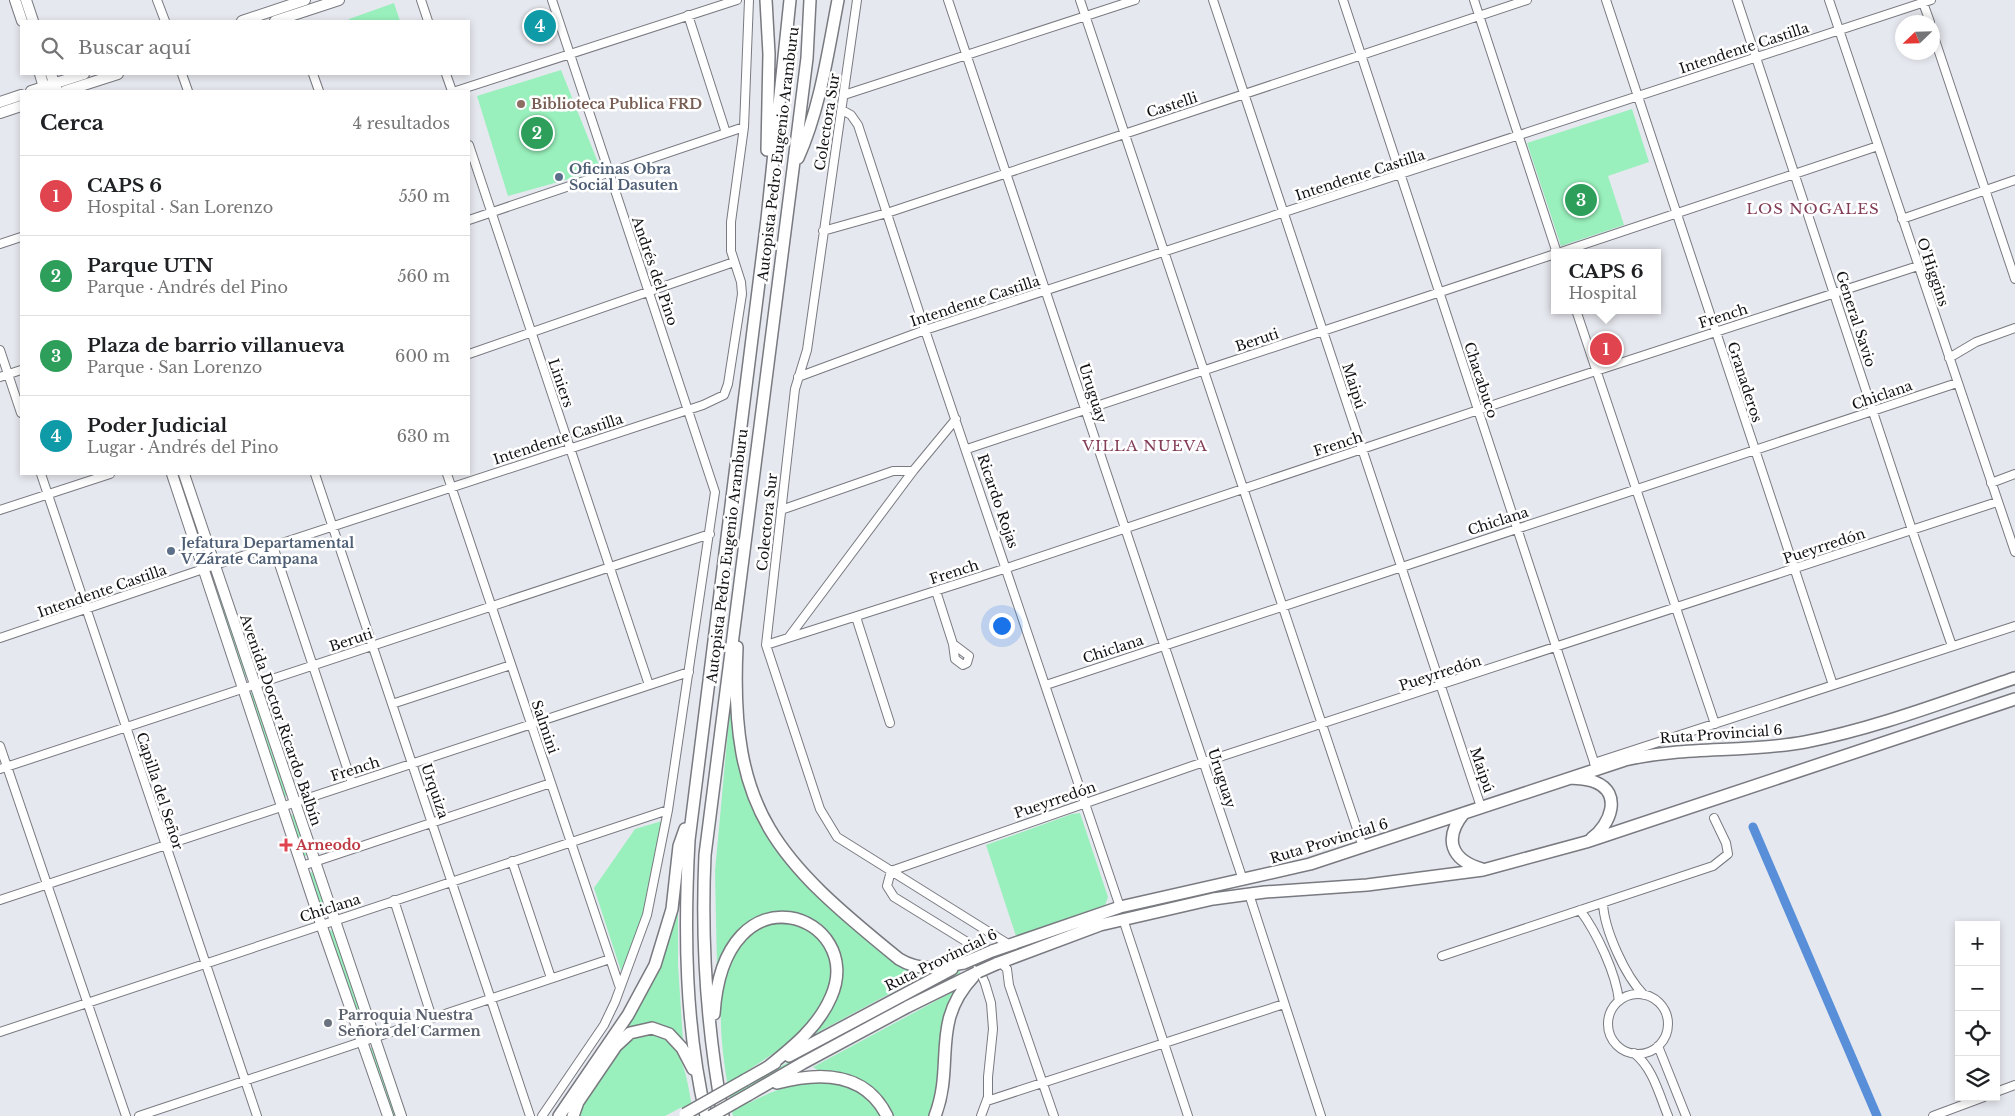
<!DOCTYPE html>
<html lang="es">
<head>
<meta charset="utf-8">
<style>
	:root { --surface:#fff; --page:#f6f6f6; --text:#202124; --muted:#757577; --line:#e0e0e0; --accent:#a91d5f }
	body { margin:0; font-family:"Libre Baskerville",serif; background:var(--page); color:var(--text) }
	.controls { position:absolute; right:15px; bottom:15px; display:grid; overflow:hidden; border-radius:0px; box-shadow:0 2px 8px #0003 }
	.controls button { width:45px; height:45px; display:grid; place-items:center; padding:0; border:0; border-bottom:1px solid var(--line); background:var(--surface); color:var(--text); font:25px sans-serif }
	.compass { position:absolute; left:1895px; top:15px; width:45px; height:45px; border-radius:50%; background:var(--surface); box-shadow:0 2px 8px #0003; rotate:247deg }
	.you { position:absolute; left:1001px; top:625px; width:18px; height:18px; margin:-12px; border:4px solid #fff; border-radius:50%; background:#1a73e8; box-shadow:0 0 0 8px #1a73e833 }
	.badge { display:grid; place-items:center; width:32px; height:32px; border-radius:50%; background:var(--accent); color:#fff; font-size:16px; font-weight:700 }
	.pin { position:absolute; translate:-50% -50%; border:2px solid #fff; box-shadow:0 1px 5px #0006 }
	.popup { position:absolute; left:1551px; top:249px; width:110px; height:65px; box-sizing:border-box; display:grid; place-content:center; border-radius:0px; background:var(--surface); filter:drop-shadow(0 1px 4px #0005); font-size:16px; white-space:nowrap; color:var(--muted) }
	.popup b { font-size:19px; color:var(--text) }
	.popup::after { content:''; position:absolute; left:50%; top:100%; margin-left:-10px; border:10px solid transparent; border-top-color:var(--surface) }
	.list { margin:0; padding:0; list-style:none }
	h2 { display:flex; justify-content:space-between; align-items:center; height:65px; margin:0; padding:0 20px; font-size:21px }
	h2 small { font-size:16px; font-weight:400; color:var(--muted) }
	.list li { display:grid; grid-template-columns:32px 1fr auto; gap:15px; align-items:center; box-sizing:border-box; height:80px; padding:0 20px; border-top:1px solid var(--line) }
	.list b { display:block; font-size:19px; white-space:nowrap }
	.list p { margin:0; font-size:16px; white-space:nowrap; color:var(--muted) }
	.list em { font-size:16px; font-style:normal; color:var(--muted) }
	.icon { flex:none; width:28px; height:28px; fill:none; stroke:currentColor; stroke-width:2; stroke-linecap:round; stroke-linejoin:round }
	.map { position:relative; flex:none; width:2015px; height:1116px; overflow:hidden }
	.search { position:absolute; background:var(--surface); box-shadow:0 2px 8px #0003; left:20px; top:20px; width:450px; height:55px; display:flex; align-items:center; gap:12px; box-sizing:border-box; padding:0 18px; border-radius:0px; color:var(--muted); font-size:19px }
	.panel { position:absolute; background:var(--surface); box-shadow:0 2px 8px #0003; left:20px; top:90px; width:450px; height:385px; border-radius:0px }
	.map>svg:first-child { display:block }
</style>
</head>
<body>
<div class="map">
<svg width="2015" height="1116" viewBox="0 0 2015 1116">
	<rect width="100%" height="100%" fill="#e6e8ef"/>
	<!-- green -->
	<path fill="#99f0bc" d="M394 3 400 21H350L349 19Z
		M561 70 601 170 508 196 477 96Z
		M1632 109 1649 162 1608 176 1624 225 1561 246 1527 143Z
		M176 474H180L208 562H206Z
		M211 573 247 677 246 678 210 574Z
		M250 692 253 694 287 795 285 797Z
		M731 698H733L734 730 781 854 926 974 811 1036C825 1019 839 1003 842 980 850 928 787 893 746 924 728 937 728 953 717 969L715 871Z
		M1080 813 1108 897 1105 905 1016 936 986 845 1072 814Z
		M291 814 294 816 307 854 306 856 303 855Z
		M662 821 658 857 645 914 621 971 594 888 635 829Z
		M311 872 314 874 327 911 325 914 323 913 310 875Z
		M678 907V965L683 1041 681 1042 678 1036 627 1030 567 1116H562L615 1038Z
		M784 921 813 932 826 947 833 976 820 1011 792 1041 744 1073 746 1085 959 971 961 974 747 1090 749 1103C786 1084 831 1068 867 1097 873 1102 877 1110 882 1116H733C724 1060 699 956 765 925 771 922 779 922 784 921Z
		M330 930 333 931 368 1032 366 1035 329 933Z
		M958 989 931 1116H892C879 1102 866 1082 848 1075 838 1071 821 1074 813 1067Z
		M652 1033C687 1044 687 1086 694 1116H685L682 1107 665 1116H578L580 1108 616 1053 628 1041 636 1036Z
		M371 1048H373L397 1116H392L370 1051Z"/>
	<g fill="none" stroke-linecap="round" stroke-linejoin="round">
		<!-- canal -->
		<path stroke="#588fd8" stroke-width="9" d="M1753 827 1877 1116"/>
		<!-- minor casing -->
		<g stroke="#787a80" stroke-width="10">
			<path id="minor" d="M157 0 165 21
				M421 0 428 21
				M857 0 807 350 795 389 766 645 820 809 837 837 1008 944
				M948 0 1243 880
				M1080 0 1363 847
				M1213 0 1481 807
				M1343 0 1596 768
				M1474 0 1557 253
				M1606 0 1833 685
				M1737 0 1912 530 1952 646
				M1829 0 2015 552
				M1922 0 1930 22
				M688 15 726 133
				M1932 31 2015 279
				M182 74 188 91
				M313 74 319 91
				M446 74 452 91
				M456 91 737 0
				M844 95 1135 0
				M842 110 851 115 858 125 925 330 1120 907
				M469 145 649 685
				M1902 219 2015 180
				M469 220 744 127
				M823 231 887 213 1527 0
				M0 244 21 237
				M1558 253 1878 146
				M1576 310 1715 724
				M0 350 21 413
				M469 354 734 262
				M1949 358 1976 342 2015 328
				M0 377 21 370
				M798 377 925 330 1931 0
				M967 449 1555 254
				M41 474 257 1116
				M315 474 530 1116
				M447 474 620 988
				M1991 483 2015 474
				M0 510 110 474
				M781 510 893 471H913
				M273 546 352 783
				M936 591 953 644 955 659 963 665 967 663 969 656 953 644
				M856 617 890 723
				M789 637 913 471 956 419
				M0 638 215 565 703 405 724 395 728 384 742 294 741 282 731 251V222L744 127 749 0
				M766 645 1007 568 1562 382 1918 266
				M1046 685 1957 383
				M392 704 511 665
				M0 746 126 1116
				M1594 763 2015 626
				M0 769 710 534
				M512 861 551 978
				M302 866 551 783
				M1249 894 1321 1116
				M0 900 689 672
				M394 900 432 1018
				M1603 903C1604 929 1625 976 1644 995
				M1580 910C1597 933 1616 973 1619 1001
				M1123 919 1188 1116
				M1442 956 1713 866 1728 854 1726 843 1714 818
				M1000 962 1007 969 1009 985 1054 1116
				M1608 1024a30 30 0 1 1 60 0a30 30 0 1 1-60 0Z
				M0 1032 668 810
				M1658 1046 1686 1116
				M1634 1053C1653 1068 1659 1094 1668 1116
				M1996 1092 2015 1085
				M987 1101 1284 1004
				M139 1116 610 959
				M542 1116 604 1025 615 1002 647 915 668 810 715 492 552 0
				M981 1116 988 1097V1077L993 1029 991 1003 985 983 967 942 894 897 887 886 891 871 1192 766 1997 502
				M1933 1116 1984 1097"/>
		</g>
		<!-- major casing -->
		<g stroke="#787a80" stroke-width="12">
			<path id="major" d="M15 0 22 21
				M26 0 33 21
				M242 21 305 0
				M275 21 339 0
				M40 74 45 91
				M51 74 57 91
				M31 91 84 74
				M65 91 118 74
				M0 102 21 95
				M0 113 21 106
				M172 474 321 924 388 1116
				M184 474 401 1116"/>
		</g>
		<!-- highway casing -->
		<g stroke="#787a80" stroke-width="14">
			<path id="highway" d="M766 0 769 54 767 150
				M798 158C820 109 828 52 838 0
				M737 647C729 813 777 860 899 959 920 972 942 968 964 963
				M1571 778C1579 779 1588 779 1595 782 1623 793 1610 825 1592 838
				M1464 813C1443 839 1451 860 1482 869
				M992 951 1120 907 1310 864 1625 760C1685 746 1745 753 1805 742 1877 728 1946 701 2015 678
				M996 964 1100 925 1213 899 1265 892 1367 885 1483 870 1586 842 2015 699
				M714 1014C724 861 867 916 831 997 818 1027 793 1047 768 1067
				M789 1056 952 969
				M745 1080 775 1063
				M777 1083C818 1072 865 1071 887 1116
				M748 1095 803 1063 907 1007 978 972
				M559 1116 628 1015 655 965 672 909 679 846 685 829
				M573 1116 578 1102 616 1046 630 1033 652 1028 669 1034 682 1048 693 1069
				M706 1116C685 1026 684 932 689 840L767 219 790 0
				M723 1116C707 1030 701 942 705 855L793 169 807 58 810 0
				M935 1116C955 1064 930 1023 973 977"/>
		</g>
		<!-- minor -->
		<use href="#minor" stroke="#fff" stroke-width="8"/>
		<!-- major -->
		<use href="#major" stroke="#fff" stroke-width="10"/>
		<!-- highway -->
		<use href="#highway" stroke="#fff" stroke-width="11"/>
		<!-- highway-bridge casing -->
		<g stroke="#787a80" stroke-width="14" stroke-linecap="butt">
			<path id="highway-bridge" d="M964 963 992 951
				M978 972 996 964
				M685 1114 745 1080
				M711 1116 748 1095"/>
		</g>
		<!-- highway-bridge -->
		<use href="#highway-bridge" stroke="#fff" stroke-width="11"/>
	</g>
	<!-- markers -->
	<circle fill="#8d6e63" stroke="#fff" stroke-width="2" cx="521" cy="104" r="5"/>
	<g fill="#5c6f8a" stroke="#fff" stroke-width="2">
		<circle cx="559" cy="177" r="5"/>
		<circle cx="171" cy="551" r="5"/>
	</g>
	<path fill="#e0444e" stroke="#fff" stroke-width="2" d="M283.5 837.5h5v5h5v5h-5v5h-5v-5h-5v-5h5z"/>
	<circle fill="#6b7280" stroke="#fff" stroke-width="2" cx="328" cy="1023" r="5"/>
	<g text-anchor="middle" stroke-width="5" stroke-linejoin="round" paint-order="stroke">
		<!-- street labels -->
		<g font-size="14" fill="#121215" stroke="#fff">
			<text transform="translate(1744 48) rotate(-18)" y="5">Intendente Castilla</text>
			<text transform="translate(1172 105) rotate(-18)" y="5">Castelli</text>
			<text transform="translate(827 122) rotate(-81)" y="5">Colectora Sur</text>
			<text transform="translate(778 154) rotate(-83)" y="5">Autopista Pedro Eugenio Aramburu</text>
			<text transform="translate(1360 175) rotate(-18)" y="5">Intendente Castilla</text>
			<text transform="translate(655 271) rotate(71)" y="5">Andrés del Pino</text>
			<text transform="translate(1933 272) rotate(71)" y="5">O'Higgins</text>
			<text transform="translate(975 301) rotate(-18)" y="5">Intendente Castilla</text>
			<text transform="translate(1723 316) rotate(-18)" y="5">French</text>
			<text transform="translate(1856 319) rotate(72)" y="5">General Savio</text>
			<text transform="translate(1257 340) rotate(-18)" y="5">Beruti</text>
			<text transform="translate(1481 380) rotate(72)" y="5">Chacabuco</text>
			<text transform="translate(1745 382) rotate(72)" y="5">Granaderos</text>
			<text transform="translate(561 383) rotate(71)" y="5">Liniers</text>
			<text transform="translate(1354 386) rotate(72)" y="5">Maipú</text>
			<text transform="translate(1093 393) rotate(72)" y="5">Uruguay</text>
			<text transform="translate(1882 395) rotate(-19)" y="5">Chiclana</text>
			<text transform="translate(558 439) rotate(-18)" y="5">Intendente Castilla</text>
			<text transform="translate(1338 444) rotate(-18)" y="5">French</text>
			<text transform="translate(998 501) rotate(71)" y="5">Ricardo Rojas</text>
			<text transform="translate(1498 521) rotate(-18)" y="5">Chiclana</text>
			<text transform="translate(767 522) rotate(-84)" y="5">Colectora Sur</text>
			<text transform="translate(1824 546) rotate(-18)" y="5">Pueyrredón</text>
			<text transform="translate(727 556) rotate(-83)" y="5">Autopista Pedro Eugenio Aramburu</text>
			<text transform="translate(954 572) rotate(-18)" y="5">French</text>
			<text transform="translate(102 591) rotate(-19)" y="5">Intendente Castilla</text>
			<text transform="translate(351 640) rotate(-18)" y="5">Beruti</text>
			<text transform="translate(1113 649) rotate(-18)" y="5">Chiclana</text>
			<text transform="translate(1440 673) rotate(-18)" y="5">Pueyrredón</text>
			<text transform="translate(281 720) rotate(71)" y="5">Avenida Doctor Ricardo Balbín</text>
			<text transform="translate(545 727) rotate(71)" y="5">Salmini</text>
			<text transform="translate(1721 734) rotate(-4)" y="5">Ruta Provincial 6</text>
			<text transform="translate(355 769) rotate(-18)" y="5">French</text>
			<text transform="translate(1482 770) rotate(71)" y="5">Maipú</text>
			<text transform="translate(1222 778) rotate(72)" y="5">Uruguay</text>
			<text transform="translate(160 791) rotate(72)" y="5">Capilla del Señor</text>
			<text transform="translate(435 791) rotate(71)" y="5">Urquiza</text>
			<text transform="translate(1055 800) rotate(-19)" y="5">Pueyrredón</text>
			<text transform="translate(1329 841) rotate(-17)" y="5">Ruta Provincial 6</text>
			<text transform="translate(330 908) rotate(-18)" y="5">Chiclana</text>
			<text transform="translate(941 960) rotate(-26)" y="5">Ruta Provincial 6</text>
		</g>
		<!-- education labels -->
		<g font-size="14" font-weight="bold" fill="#785e54" stroke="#fff" text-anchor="start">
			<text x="531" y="109">Biblioteca Publica FRD</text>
		</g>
		<!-- service labels -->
		<g font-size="14" font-weight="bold" fill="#4e5e75" stroke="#fff" text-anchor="start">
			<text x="569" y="174">Oficinas Obra<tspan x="569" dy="16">Social Dasuten</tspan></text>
			<text x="181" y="548">Jefatura Departamental<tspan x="181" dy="16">V Zárate Campana</tspan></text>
		</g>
		<!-- health labels -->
		<g font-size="14" font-weight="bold" fill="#be3a42" stroke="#fff" text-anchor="start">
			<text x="296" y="850">Arneodo</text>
		</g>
		<!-- worship labels -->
		<g font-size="14" font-weight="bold" fill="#5b616d" stroke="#fff" text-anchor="start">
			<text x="338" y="1020">Parroquia Nuestra<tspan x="338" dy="16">Señora del Carmen</tspan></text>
		</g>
		<!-- neighbourhood labels -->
		<g font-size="15" letter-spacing="1" fill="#833d57" stroke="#fff">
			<text x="1813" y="214">LOS NOGALES</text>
			<text x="1145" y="451">VILLA NUEVA</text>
		</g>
	</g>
</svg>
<div class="controls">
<button>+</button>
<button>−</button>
<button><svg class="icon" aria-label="locate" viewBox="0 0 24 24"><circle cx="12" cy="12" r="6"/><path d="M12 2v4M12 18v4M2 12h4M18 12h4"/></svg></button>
<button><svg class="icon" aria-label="layers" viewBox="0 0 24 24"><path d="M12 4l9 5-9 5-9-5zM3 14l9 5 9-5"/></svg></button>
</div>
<svg class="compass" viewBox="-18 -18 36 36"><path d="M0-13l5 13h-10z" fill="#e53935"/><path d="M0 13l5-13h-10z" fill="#757577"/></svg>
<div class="you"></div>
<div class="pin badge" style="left:1606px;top:349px;background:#e0444e">1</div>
<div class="popup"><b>CAPS 6</b>Hospital</div>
<div class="pin badge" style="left:537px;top:133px;background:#2e9e5b">2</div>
<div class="pin badge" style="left:1581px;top:200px;background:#2e9e5b">3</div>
<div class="pin badge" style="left:540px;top:26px;background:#0f9aa8">4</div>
<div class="search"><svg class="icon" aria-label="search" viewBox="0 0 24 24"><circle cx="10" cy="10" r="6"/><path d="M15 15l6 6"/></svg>Buscar aquí</div>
<section class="panel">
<h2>Cerca<small>4 resultados</small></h2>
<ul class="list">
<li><span class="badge" style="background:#e0444e">1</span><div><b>CAPS 6</b><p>Hospital · San Lorenzo</p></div><em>550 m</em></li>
<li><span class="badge" style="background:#2e9e5b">2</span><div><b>Parque UTN</b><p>Parque · Andrés del Pino</p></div><em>560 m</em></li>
<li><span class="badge" style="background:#2e9e5b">3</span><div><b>Plaza de barrio villanueva</b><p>Parque · San Lorenzo</p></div><em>600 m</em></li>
<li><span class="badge" style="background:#0f9aa8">4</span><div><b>Poder Judicial</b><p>Lugar · Andrés del Pino</p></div><em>630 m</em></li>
</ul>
</section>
</div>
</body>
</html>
